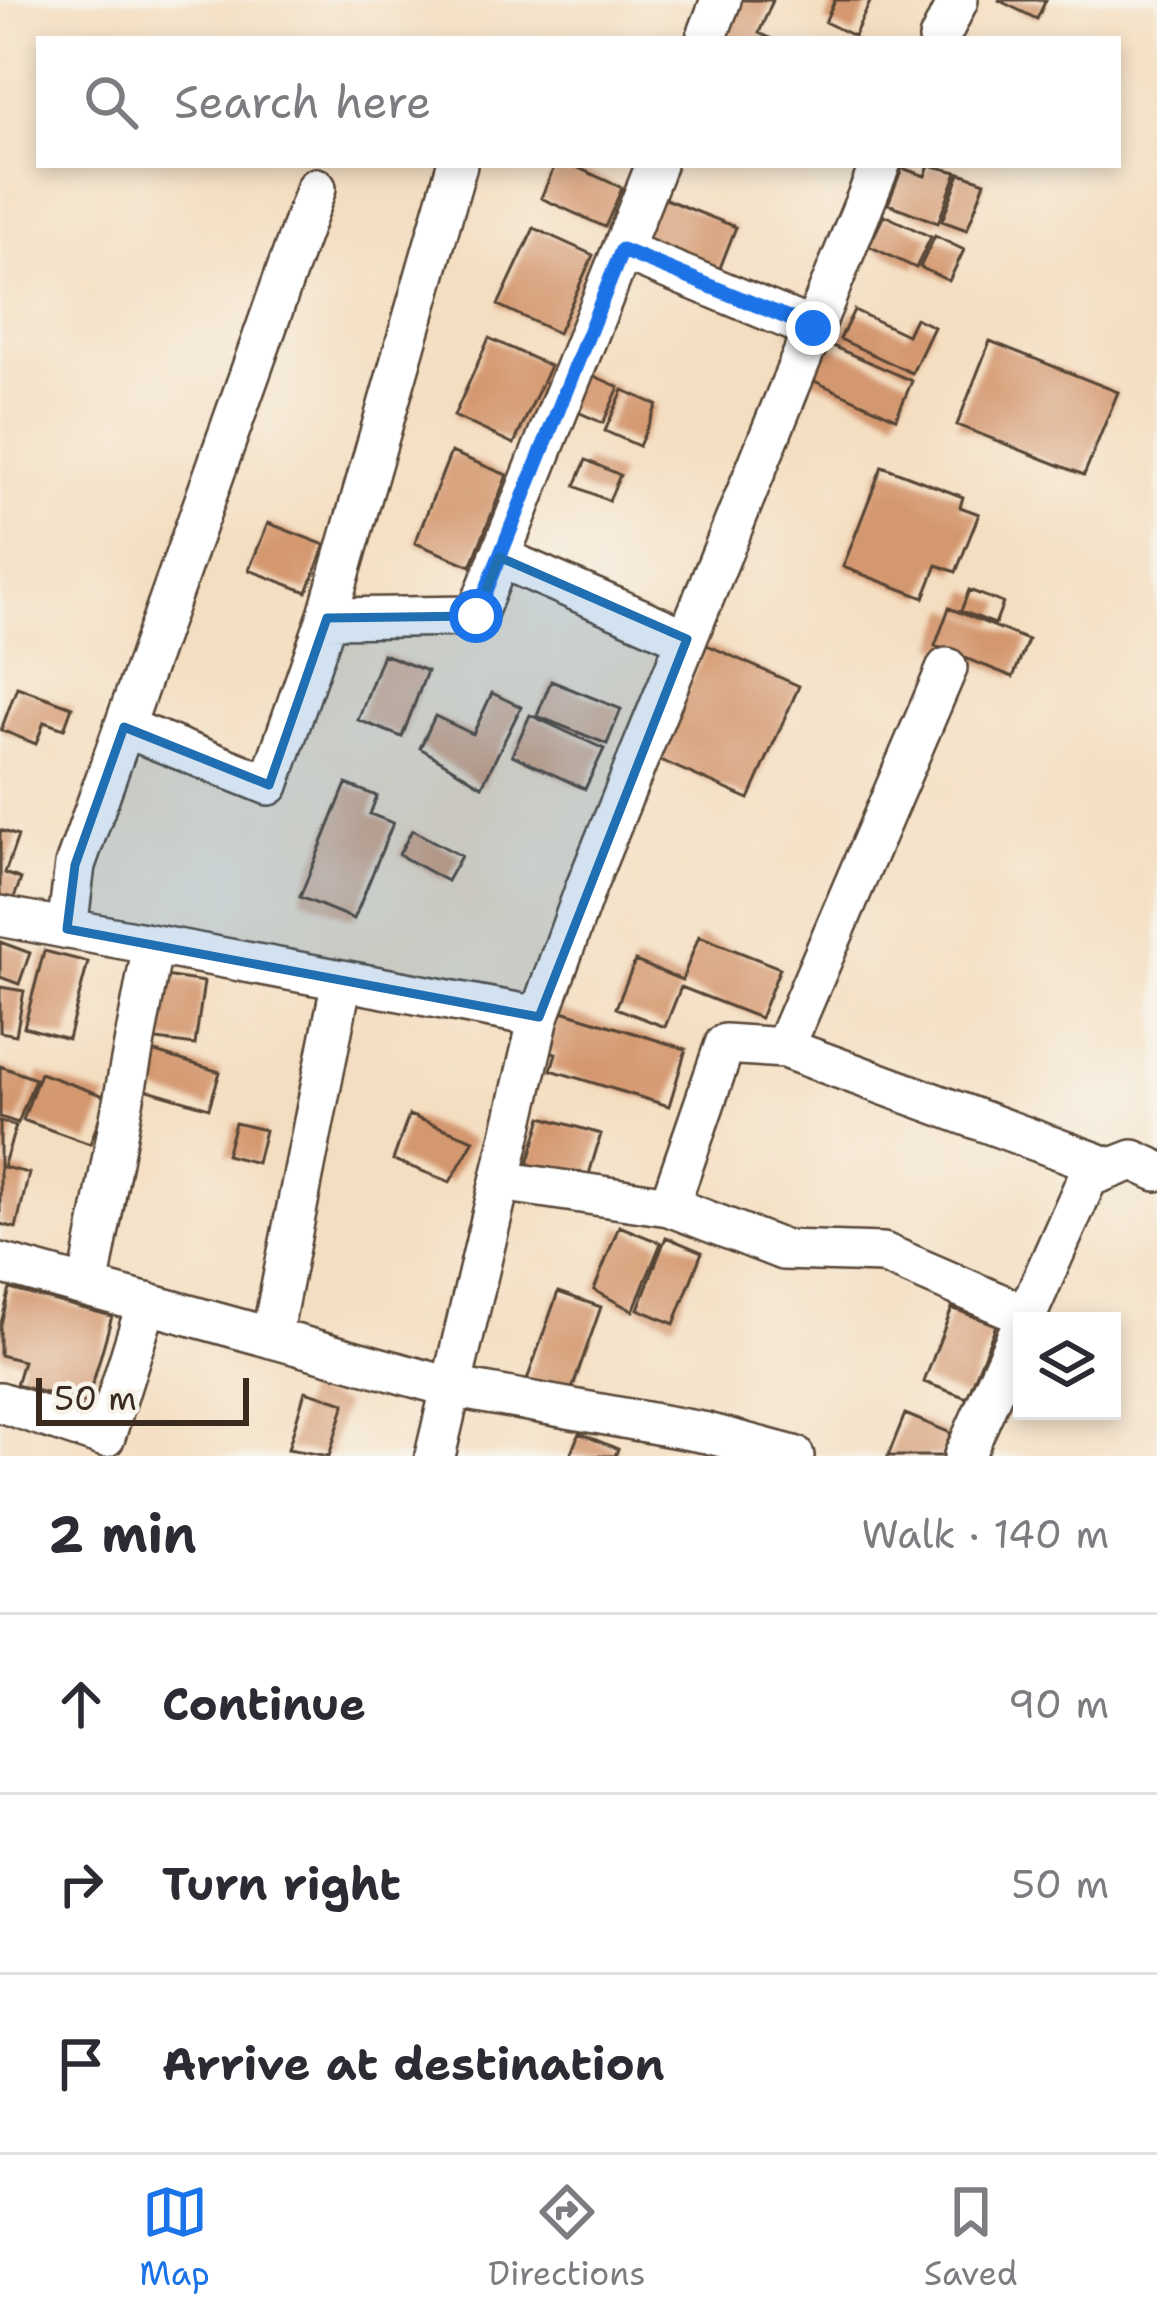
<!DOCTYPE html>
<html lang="en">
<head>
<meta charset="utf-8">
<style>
	:root { --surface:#fff; --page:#f7f7f7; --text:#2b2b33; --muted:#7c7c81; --line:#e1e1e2; --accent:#1a73e8 }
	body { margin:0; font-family:"Shantell Sans",sans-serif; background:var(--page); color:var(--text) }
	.controls { position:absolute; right:36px; bottom:36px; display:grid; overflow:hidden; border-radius:0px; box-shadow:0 6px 18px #0003 }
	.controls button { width:108px; height:108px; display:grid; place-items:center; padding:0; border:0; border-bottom:3px solid var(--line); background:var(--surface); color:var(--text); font:60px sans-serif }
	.scale { position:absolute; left:36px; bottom:30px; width:213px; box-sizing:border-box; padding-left:12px; border:6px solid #3b2a1e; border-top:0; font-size:33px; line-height:42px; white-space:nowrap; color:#3b2a1e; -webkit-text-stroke:9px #f7f3e8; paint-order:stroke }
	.stop { position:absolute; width:36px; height:36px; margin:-27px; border:9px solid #1a73e8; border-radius:50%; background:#fff }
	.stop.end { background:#1a73e8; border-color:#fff; box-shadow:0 3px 12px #0008 }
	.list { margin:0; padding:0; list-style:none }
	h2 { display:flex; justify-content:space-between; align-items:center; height:156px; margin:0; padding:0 48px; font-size:51px }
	h2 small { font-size:39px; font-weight:400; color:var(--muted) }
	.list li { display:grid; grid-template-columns:78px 1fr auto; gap:36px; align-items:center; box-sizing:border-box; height:180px; padding:0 48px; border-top:3px solid var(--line) }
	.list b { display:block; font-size:45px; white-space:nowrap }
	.list em { font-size:39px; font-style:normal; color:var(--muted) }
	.icon { flex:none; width:66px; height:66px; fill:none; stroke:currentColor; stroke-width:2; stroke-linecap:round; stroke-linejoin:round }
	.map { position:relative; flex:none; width:1157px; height:1456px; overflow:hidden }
	.search { position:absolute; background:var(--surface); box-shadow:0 6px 18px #0003; left:36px; right:36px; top:36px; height:132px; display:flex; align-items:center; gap:30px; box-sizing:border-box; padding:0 42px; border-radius:0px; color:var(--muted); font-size:45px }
	.sheet { height:696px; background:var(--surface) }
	nav { display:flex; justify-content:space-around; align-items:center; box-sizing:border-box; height:168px; border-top:3px solid var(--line); background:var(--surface); font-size:33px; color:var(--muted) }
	nav a { display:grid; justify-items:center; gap:6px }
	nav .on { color:var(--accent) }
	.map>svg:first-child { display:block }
</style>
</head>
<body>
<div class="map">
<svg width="1157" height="1456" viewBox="0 0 1157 1456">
	<rect width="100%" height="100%" fill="#f7f3e8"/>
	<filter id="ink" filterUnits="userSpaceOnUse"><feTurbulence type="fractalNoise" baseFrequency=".00833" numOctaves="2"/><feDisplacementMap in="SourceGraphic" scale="24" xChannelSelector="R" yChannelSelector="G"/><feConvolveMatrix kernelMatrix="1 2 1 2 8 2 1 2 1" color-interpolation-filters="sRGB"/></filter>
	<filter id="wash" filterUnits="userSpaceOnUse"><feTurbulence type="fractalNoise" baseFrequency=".004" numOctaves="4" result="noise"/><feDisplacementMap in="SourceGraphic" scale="48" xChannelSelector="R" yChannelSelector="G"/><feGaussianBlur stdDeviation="2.7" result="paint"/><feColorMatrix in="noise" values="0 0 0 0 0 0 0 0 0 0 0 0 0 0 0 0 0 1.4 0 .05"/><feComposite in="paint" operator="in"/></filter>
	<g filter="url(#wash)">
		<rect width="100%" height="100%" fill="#f4dec1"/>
		<g id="blocks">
			<!-- building -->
			<path fill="#d4986f" d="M737 0H773L759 33 772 39H720Z
				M835 0H871L854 36 825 22Z
				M998 0H1046L1037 19Z
				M555 165H572L622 188 605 227 541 198Z
				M929 165 957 172 938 223 888 204 902 168 925 176Z
				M960 173 985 182 967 230 942 221Z
				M653 194 736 227 718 273 635 240Z
				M884 215 931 237 916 268 869 246Z
				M534 228 593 255 558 333 498 305Z
				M935 236 964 250 949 281 920 267Z
				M854 310 907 335 915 318 934 327 912 373 840 339Z
				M489 338 550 366 514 444 454 416Z
				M990 341 1118 392 1084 475 957 425Z
				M826 343 912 381 896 418 810 379Z
				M578 369 619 387 603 423 562 405Z
				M623 390 657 405 639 446 605 431Z
				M451 452 507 475 471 566 415 543Z
				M586 460 620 475 609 501 575 486Z
				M882 466 963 497 960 507 979 514 956 572 937 565 924 598 843 567Z
				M268 523 325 545 307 592 249 570Z
				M969 590 1003 603 995 624 961 611Z
				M949 608 1028 640 1013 677 935 646Z
				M707 645 799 686 749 799 656 758Z
				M383 654 427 671 402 737 358 720Z
				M551 681 621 709 607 744 537 716Z
				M17 687 72 707 64 729 44 722 36 744 1 730Z
				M492 693 521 707 482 786 420 748 435 716 473 734Z
				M530 715 604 749 585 789 512 755Z
				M346 784 377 796 370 814 393 823 354 919 300 897Z
				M0 830 18 836 5 873 21 879 12 903 0 899Z
				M412 830 461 856 447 881 399 855Z
				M699 936 780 968 760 1018 681 987 665 1027 616 1008 635 961 682 980Z
				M0 942 30 953 19 984 0 977Z
				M44 951 88 962 68 1039 24 1027Z
				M158 975 204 982 195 1045 149 1039Z
				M0 987 24 991 16 1035 0 1032Z
				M559 1010 686 1049 669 1106 551 1070 556 1053 547 1051Z
				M152 1051 220 1072 209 1108 141 1088Z
				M0 1066 35 1079 18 1123 0 1117Z
				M40 1073 107 1097 90 1144 23 1120Z
				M409 1115 474 1140 450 1182 393 1160Z
				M542 1117 601 1134 587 1181 528 1164Z
				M0 1121 16 1126 3 1167 29 1173 16 1228 0 1224Z
				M235 1123 265 1130 257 1163 226 1155Z
				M619 1226 661 1243 633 1311 594 1290Z
				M666 1237 702 1252 674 1324 638 1309Z
				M10 1289 112 1316 87 1404 16 1385 23 1361 0 1355V1327Z
				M558 1292 601 1307 570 1395 527 1380Z
				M952 1308 996 1325 967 1398 924 1382Z
				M305 1391 345 1403 329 1456 288 1449Z
				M905 1414 951 1433 942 1456H888Z
				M579 1433 618 1449 615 1456H570Z"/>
		</g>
	</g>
	<g filter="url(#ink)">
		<use href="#blocks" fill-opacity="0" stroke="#574536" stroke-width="3"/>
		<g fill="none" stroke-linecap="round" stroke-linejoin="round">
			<!-- minor casing -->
			<g stroke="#574536" stroke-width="44">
				<path id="minor" d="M706 39 721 0
					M939 39 958 0
					M622 250 813 329
					M499 557 687 639
					M327 618 476 616 656 165
					M124 727 269 785 327 618 457 165
					M0 916 539 1017
					M67 929 75 865 316 188
					M784 1048 947 668
					M500 1181 669 1206 783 1250 883 1253 1026 1315
					M669 1206 725 1044 784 1048 1110 1168
					M0 1263 450 1387 707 1433 794 1456
					M88 1287 153 945
					M1024 1321 1088 1177 1133 1160 1157 1171
					M271 1338 342 980
					M0 1402 105 1437 147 1303
					M435 1456 539 1017 586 887 880 165
					M964 1456 1022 1325"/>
			</g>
			<!-- minor -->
			<use href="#minor" stroke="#fff" stroke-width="39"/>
		</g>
	</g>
	<g fill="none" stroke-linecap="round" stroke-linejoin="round" filter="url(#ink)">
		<!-- route -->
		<path stroke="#1a73e8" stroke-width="15" d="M476 616 622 250 813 328"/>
	</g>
	<!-- marked area -->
	<path fill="#1f6fb2" fill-opacity="0.2" stroke="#1f6fb2" stroke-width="9" stroke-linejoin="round" d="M499 557 687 639 539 1017 67 929 75 865 124 727 269 785 327 618 476 616Z"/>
</svg>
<div class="controls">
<button><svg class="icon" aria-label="layers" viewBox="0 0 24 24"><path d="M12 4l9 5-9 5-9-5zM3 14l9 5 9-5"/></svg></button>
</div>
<div class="scale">50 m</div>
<div class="stop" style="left:476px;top:616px"></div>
<div class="stop end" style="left:813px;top:328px"></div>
<div class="search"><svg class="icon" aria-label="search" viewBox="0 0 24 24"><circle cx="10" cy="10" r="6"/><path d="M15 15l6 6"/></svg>Search here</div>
</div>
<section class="sheet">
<h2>2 min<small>Walk · 140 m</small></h2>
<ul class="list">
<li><svg class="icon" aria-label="ahead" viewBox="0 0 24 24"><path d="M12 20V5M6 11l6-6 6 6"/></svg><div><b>Continue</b></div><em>90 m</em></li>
<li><svg class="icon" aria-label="right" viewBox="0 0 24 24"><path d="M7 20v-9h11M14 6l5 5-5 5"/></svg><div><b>Turn right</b></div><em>50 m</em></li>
<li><svg class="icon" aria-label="arrive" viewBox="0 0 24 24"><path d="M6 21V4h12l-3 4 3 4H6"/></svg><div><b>Arrive at destination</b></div></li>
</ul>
</section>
<nav>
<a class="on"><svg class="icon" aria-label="map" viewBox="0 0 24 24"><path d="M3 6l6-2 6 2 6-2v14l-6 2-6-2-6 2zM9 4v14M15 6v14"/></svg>Map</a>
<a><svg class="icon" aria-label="directions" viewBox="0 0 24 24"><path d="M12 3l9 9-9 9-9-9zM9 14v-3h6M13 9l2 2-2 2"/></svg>Directions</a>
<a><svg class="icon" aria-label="saved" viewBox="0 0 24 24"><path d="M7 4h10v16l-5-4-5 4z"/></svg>Saved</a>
</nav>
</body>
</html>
